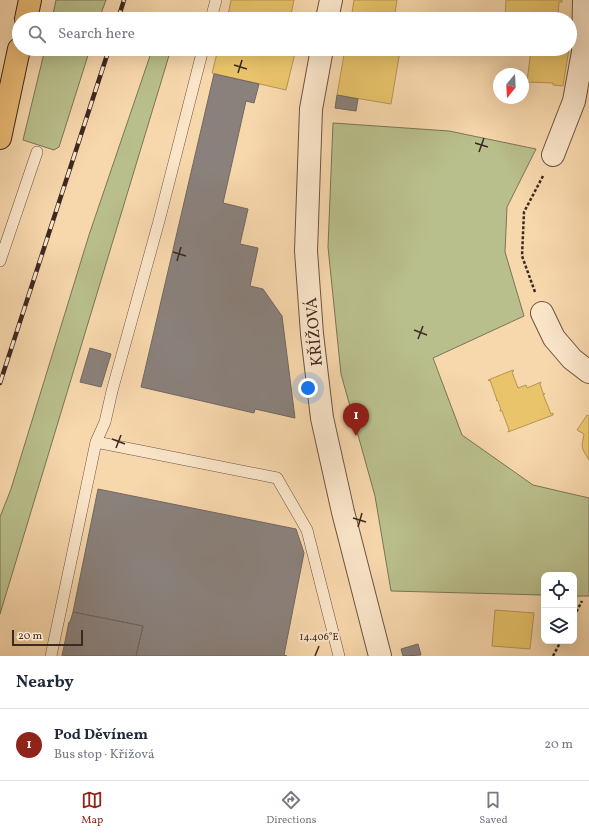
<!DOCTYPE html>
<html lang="en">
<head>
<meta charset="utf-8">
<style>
	:root { --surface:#fff; --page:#f2f2f3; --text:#1f2937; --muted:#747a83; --line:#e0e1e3; --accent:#8f2418 }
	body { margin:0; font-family:Vollkorn,serif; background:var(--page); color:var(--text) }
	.controls { position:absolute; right:12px; bottom:12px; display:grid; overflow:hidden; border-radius:8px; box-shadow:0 4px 16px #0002 }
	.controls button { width:36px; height:36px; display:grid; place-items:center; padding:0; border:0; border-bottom:1px solid var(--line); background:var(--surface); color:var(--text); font:20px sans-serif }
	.compass { position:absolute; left:493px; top:68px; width:36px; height:36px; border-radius:50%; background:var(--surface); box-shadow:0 4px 16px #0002; rotate:198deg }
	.scale { position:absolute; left:12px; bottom:10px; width:71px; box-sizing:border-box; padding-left:4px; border:2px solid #3d2920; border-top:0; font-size:11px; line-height:14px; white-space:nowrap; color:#3d2920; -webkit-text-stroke:3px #fae5c9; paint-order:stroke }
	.you { position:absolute; left:308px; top:388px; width:14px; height:14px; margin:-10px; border:3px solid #fff; border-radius:50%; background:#1a73e8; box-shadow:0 0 0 6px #1a73e833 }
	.badge { display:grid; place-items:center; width:26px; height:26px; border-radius:50%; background:var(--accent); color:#fff; font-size:13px; font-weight:700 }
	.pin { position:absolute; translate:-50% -33px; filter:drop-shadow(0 1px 2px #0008) }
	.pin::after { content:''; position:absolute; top:21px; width:14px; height:12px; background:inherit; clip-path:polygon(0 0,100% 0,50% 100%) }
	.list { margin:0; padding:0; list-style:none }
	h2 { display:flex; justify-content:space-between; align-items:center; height:52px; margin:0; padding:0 16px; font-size:17px }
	h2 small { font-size:13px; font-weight:400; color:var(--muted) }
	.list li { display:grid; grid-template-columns:26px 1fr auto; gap:12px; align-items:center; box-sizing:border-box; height:72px; padding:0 16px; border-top:1px solid var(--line) }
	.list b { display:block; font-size:15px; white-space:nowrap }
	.list p { margin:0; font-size:13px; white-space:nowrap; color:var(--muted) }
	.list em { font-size:13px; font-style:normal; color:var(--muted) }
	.icon { flex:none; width:22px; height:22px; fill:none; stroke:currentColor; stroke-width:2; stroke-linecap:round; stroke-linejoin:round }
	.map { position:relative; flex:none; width:589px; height:656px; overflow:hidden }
	.search { position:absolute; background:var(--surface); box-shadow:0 4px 16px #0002; left:12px; right:12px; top:12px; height:44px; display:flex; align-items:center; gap:10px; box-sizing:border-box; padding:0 14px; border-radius:22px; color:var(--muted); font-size:15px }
	.sheet { height:124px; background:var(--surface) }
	nav { display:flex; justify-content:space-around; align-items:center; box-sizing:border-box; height:56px; border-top:1px solid var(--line); background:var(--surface); font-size:11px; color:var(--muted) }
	nav a { display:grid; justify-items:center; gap:2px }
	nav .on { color:var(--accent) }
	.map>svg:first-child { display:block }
</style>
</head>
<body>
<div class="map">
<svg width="589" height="656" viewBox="0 0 589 656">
	<rect width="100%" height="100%" fill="#f7d7ac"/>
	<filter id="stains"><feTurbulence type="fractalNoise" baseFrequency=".005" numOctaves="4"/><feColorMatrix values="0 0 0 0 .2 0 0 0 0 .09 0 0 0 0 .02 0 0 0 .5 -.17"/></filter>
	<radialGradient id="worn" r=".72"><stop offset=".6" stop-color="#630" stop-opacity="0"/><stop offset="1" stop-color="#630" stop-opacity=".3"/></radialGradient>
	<!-- green -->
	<path fill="#b9bf8c" stroke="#7b7456" d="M56 0H106L99 19H52Z
		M45 49H90L59 147 54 150 23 140Z
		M167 49H171L0 614V517L11 489 89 235 151 53Z
		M333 123 449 131 536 149 507 207 505 252 524 316 433 358 462 435 533 485 589 498V596H574V575H544V595L391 591 375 496 341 374 328 247Z"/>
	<!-- homes -->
	<path fill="#e9c46a" stroke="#b59654" d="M231 0H294L290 19H225L226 14 228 15Z
		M354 0H397L395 13 402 14V19H351Z
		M506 0H562V2H559L558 19H505Z
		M218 49H296L286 90 212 73Z
		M345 49H390L400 51 391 104 337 95Z
		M531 49H569L563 86 553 85V83L527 82Z
		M513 370 514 371 512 372 518 388 526 385 527 388 541 382 540 384 543 393 545 394H543L551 414 553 413V415L508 432 509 430 502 411H500V410H501L498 401 496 400H497L490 380 489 381 488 380Z
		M587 415 589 416V460L583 450 582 445 584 434 577 430Z
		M495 610 534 613 530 649 492 646Z"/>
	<!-- industry -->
	<path fill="#8a817c" stroke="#736760" d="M214 74 259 84 254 103 246 101 223 203 248 209 240 244 258 248 250 286 263 289 282 316 295 418 255 409 254 413 141 387Z
		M337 95 358 99 356 111 335 108Z
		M90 348 111 354 101 387 80 382Z
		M98 489 296 529 304 553 284 655 287 656H136L143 626 73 612Z
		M73 612 143 626 136 656H62L69 622H70Z
		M418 644 421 655 403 656 401 649Z"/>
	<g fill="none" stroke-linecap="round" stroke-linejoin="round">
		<!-- service casing -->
		<g stroke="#6c5443" stroke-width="12">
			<path id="service" d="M211 19 216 0
				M0 261 37 152
				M96 442 277 478 307 530 339 656
				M51 656 96 442 105 422 112 391 159 221 203 49"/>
		</g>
		<!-- minor casing -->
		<g stroke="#6c5443" stroke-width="24">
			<path id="minor" d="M553 155 574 101 583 52 584 0
				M542 313 554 338 572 359 589 372"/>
		</g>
		<!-- tertiary casing -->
		<g stroke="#6c5443" stroke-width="24">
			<path id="tertiary" d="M327 19 331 0
				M322 49 311 109 306 251 312 334 322 418 343 512 380 656"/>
		</g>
		<!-- trunk casing -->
		<g stroke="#3d2920" stroke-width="24">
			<path id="trunk" d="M26 19 30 0
				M0 138 19 49"/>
		</g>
		<!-- path -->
		<path stroke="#3d2920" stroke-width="2.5" stroke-dasharray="3 2" stroke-linecap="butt" d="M535 292 522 256 524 212 543 176
			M574 616 582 601
			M553 656 561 641"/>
		<!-- service -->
		<use href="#service" stroke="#fae5c9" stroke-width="11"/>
		<!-- minor -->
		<use href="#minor" stroke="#fae5c9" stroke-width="22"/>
		<!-- tertiary -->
		<use href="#tertiary" stroke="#fae5c9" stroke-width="22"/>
		<!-- trunk -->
		<use href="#trunk" stroke="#ecbc76" stroke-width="22"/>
		<!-- rail casing -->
		<g stroke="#3d2920" stroke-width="4.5">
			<path id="rail" d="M118 19 124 0
				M0 383 109 49"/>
		</g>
		<!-- rail -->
		<use href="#rail" stroke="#fae5c9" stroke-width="3" stroke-dasharray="9" stroke-linecap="butt"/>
	</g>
	<!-- ticks -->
	<path fill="none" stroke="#3d2920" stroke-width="1.5" d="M234 65 247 69M238 73 242 60M475 143 488 147M479 152 484 138M173 252 186 256M177 261 181 247M414 330 427 335M418 339 423 326M112 439 125 444M116 448 121 435M353 518 366 522M358 527 362 513M315 656 319 646"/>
	<g text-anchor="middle" stroke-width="4" stroke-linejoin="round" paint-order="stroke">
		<!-- street labels -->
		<g font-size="16" fill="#3d2920" stroke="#fae5c9">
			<text transform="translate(313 332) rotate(-95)" y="6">KŘÍŽOVÁ</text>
		</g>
	</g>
	<g font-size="10" text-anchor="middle" fill="#3d2920" stroke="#fae5c9" stroke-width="4" stroke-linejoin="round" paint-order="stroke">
		<text x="319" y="640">14.406°E</text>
	</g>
	<rect width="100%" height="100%" filter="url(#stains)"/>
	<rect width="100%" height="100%" fill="url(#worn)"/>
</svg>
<div class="controls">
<button><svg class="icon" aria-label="locate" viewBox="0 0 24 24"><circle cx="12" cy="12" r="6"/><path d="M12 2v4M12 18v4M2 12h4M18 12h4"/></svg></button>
<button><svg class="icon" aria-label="layers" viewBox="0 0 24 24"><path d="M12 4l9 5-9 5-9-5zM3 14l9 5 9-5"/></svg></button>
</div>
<svg class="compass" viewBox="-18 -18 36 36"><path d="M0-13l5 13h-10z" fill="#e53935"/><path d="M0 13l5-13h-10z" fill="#747a83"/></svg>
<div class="scale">20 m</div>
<div class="you"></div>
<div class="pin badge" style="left:356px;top:436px">1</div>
<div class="search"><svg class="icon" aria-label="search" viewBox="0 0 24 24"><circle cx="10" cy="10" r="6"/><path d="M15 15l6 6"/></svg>Search here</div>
</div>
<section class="sheet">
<h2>Nearby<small></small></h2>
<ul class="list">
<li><span class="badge">1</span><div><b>Pod Děvínem</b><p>Bus stop · Křížová</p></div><em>20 m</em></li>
</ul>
</section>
<nav>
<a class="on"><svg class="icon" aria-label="map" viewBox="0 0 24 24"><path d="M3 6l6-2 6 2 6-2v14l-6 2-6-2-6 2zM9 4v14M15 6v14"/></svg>Map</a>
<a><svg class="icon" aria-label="directions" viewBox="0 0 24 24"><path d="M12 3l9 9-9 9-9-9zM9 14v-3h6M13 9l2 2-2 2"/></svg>Directions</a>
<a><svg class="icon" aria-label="saved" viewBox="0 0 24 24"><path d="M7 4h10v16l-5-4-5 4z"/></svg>Saved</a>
</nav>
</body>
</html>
